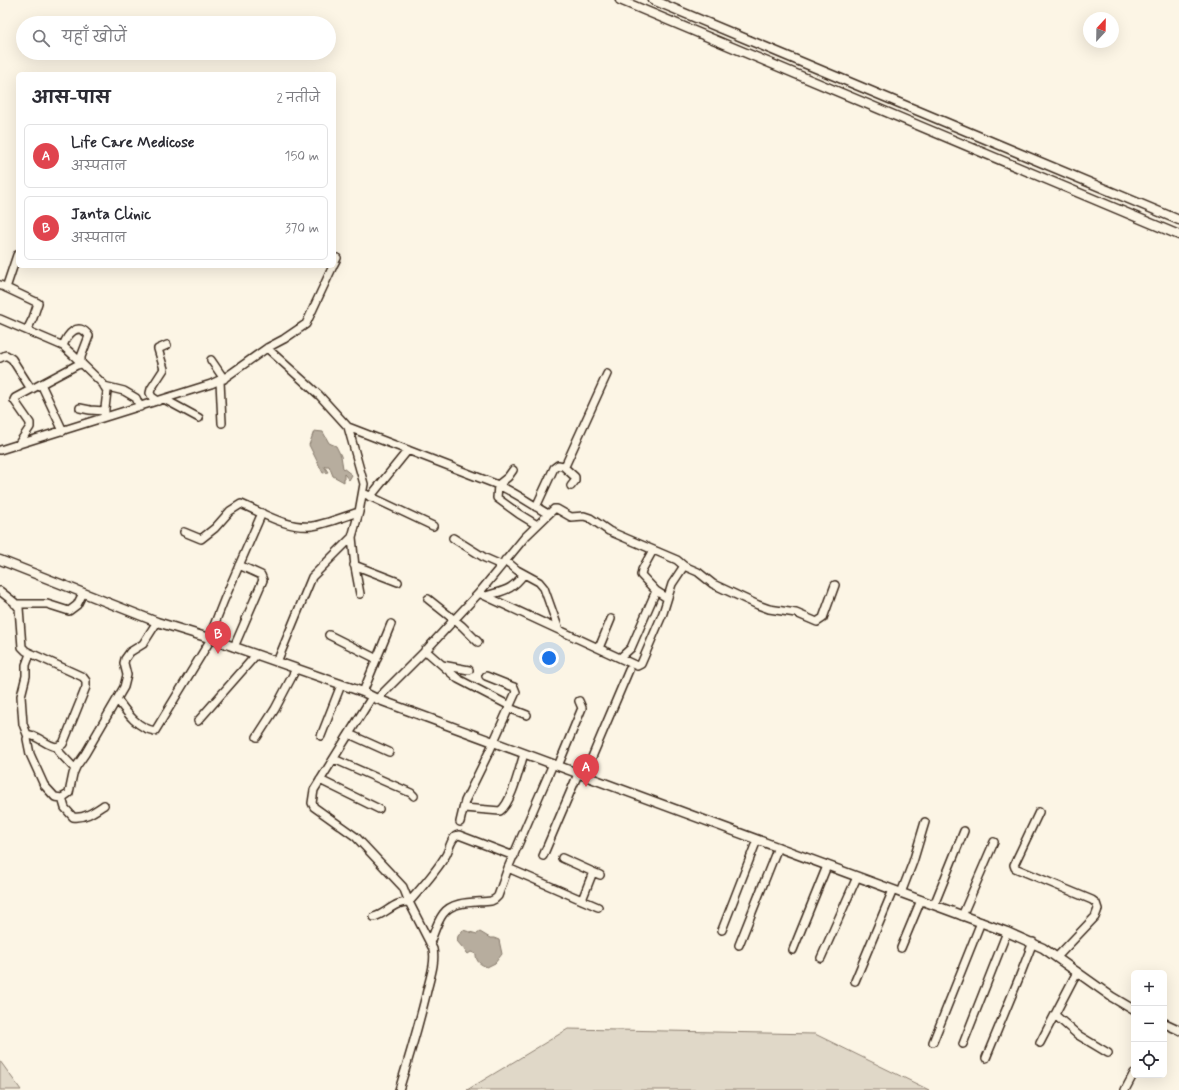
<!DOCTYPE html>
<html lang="hi">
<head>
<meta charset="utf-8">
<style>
	:root { --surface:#fff; --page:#f2f2f3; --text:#2b2b33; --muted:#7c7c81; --line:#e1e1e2; --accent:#c8321e }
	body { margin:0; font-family:Mynerve,"Playpen Sans Deva",sans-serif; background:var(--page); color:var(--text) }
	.controls { position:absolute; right:12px; bottom:12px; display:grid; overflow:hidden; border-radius:6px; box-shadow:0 4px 16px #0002 }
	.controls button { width:36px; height:36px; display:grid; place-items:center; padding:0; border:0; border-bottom:1px solid var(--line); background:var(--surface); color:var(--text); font:20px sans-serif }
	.compass { position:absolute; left:1083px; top:12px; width:36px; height:36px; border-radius:50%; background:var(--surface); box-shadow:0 4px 16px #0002; rotate:22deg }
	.you { position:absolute; left:549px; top:658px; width:14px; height:14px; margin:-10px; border:3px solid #fff; border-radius:50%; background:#1a73e8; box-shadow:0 0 0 6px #1a73e833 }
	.badge { display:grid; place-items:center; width:26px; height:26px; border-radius:50%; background:var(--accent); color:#fff; font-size:13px; font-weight:700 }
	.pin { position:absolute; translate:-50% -33px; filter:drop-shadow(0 1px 2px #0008) }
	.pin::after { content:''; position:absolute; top:21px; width:14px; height:12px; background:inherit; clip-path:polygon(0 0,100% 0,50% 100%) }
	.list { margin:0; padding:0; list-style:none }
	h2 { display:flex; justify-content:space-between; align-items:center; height:52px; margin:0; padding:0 16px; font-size:17px }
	h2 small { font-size:13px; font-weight:400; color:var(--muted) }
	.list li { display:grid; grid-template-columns:26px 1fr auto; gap:12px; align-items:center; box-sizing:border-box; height:64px; margin:0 8px 8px; padding:0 8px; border:1px solid var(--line); border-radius:6px }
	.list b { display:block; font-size:15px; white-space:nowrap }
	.list p { margin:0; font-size:13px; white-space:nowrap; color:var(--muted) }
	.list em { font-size:13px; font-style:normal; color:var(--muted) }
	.icon { flex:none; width:22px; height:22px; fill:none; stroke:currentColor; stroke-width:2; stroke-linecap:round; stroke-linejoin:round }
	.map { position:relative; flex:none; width:1179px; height:1090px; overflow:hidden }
	.search { position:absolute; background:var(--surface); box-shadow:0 4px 16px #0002; left:16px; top:16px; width:320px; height:44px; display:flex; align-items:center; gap:10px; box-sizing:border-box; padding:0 14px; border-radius:22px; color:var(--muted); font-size:15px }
	.panel { position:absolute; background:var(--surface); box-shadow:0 4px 16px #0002; left:16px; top:72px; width:320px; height:196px; border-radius:6px }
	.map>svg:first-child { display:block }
</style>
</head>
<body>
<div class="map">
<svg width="1179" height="1090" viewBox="0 0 1179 1090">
	<rect width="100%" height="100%" fill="#fcf5e5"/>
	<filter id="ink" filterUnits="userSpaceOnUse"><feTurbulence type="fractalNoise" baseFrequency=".025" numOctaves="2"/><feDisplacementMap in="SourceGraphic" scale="8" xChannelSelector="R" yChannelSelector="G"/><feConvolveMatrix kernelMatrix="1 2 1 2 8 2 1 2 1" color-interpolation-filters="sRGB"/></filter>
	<g filter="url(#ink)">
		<!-- green -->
		<path fill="#e0d8c8" stroke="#8e8173" d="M568 1029 815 1034 929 1090H467Z
			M0 1061 21 1090H0Z"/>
		<!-- water -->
		<path fill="#b7ad9e" stroke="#85796b" d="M314 431 323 432 329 443 336 446 341 456 343 468 352 475 349 480 344 474V482L333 476 329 466H324L328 472 323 473 309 445Z
			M463 930 477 934 480 932 490 938H494L499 940 502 954 495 963 487 967C480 964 476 962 476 954L471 952 468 954 457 941 458 936Z"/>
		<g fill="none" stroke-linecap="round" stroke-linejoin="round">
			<!-- minor casing -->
			<g stroke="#3b2a1e" stroke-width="10">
				<path id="minor" d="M334 264 337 258
					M0 285 38 303 33 318 27 330
					M6 288 17 255
					M0 319 63 346 73 355 103 384 107 391 104 417
					M63 346C67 335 78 320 89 336L81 357V364
					M0 358 6 355 12 359 31 389
					M211 360 224 379
					M220 381 222 423
					M41 384 63 431
					M104 386 124 391 136 398 140 407
					M164 399 199 418
					M158 401 152 397 150 393 151 389 164 369 158 349 167 345
					M80 408 90 410 105 411
					M348 427 498 485 508 477 513 470
					M18 445 30 427V423L14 400 15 398 77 365 81 364
					M0 450 211 384 226 377 267 348 284 339 306 324 333 266
					M563 466 575 477V481L571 486
					M363 493 433 526
					M370 497 408 450
					M536 507 554 468 558 465 563 466 566 464 607 374
					M359 512 352 537 355 567 360 594
					M537 525 519 514 497 498 498 485C516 493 531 504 548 514
					M184 532 201 539 215 528 230 511 241 504C263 513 287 529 312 526 326 524 345 516 359 512L364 484 348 427 319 395 267 348
					M453 538 485 558 501 565
					M653 550 642 570 641 575 656 591 667 598
					M505 560 517 570 539 582 544 588 559 630
					M354 565 398 582
					M0 591 14 602 19 608 22 647 26 651 83 677 86 681V687L63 744 57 747C47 746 40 737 30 735L28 737
					M479 593 637 666 641 664 663 613 672 584 684 566
					M486 596C505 590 511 591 524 574
					M428 599 462 626 478 642
					M15 604H47L69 611 77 605 83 593
					M329 635 377 659
					M209 638 224 600 262 513
					M234 647 263 580 261 575 239 565
					M599 648 611 619
					M425 650 458 679 510 706
					M30 654 26 665V676L21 696 23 724 28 737 27 739 30 754 44 785 55 797 62 798 69 793 73 774 76 767 85 754 124 687 127 675 124 663 125 659 130 652 143 644 157 622
					M620 658 631 648 656 591
					M277 662 312 577 352 537
					M442 665 469 670
					M363 692 391 624
					M372 697 314 790 312 803 314 807 356 837 403 887 409 902 433 949C436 964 429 980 426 995 418 1027 409 1058 399 1090
					M117 699C127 713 137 728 155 731L211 639
					M377 699 428 648 479 593 525 537 554 509H557L571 517 584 516 590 518 609 531 677 560 684 566 698 572 713 584 758 605 769 609 796 613 817 622 823 618 835 585
					M509 708 527 715
					M198 721 256 655
					M349 734 389 752
					M321 736 341 685
					M257 737 275 709 296 669
					M57 747 60 753 75 769
					M334 759 411 793 414 796
					M558 766 582 708 579 701
					M584 776 629 670
					M320 780 379 809
					M62 798 65 808 73 817C84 819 95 811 104 805
					M464 808 500 811C512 802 519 769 524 754
					M1039 812 1014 865 1015 868 1092 900 1096 903 1098 909 1095 917 1057 957
					M460 822 465 801 490 750 516 692 514 687 511 686 486 676
					M543 856 578 774
					M562 858 593 872 582 900
					M508 868 598 907
					M593 872 600 875
					M901 893 913 862 925 822
					M934 905 964 831
					M962 916 994 842
					M374 917C386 914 395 901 409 902 422 887 436 872 446 855 450 848 451 836 459 835L514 856
					M722 930 757 840
					M430 943C434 933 437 922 443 914 453 900 476 903 491 901L495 899 498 896 508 868 553 764
					M739 945 778 847
					M901 948 921 900
					M793 950 827 866
					M821 958 857 877
					M855 981 893 890
					M1055 1015 1078 1035 1108 1053
					M933 1042 981 922
					M1040 1043 1077 972
					M963 1044 1007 932
					M986 1058 1019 978 1033 942
					M1125 1090 1134 1073"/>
			</g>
			<!-- tertiary casing -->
			<g stroke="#3b2a1e" stroke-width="11">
				<path id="tertiary" d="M620 0 1179 235
					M653 0 1179 220
					M0 560 157 622 209 638 363 692 377 699 1007 932 1043 948 1112 997 1134 1010
					M1164 1023 1179 1030"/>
			</g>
			<!-- minor -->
			<use href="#minor" stroke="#fcf5e5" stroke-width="7"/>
			<!-- tertiary -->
			<use href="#tertiary" stroke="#fcf5e5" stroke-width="8"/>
		</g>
	</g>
</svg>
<div class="controls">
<button>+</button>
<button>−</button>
<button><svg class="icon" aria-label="locate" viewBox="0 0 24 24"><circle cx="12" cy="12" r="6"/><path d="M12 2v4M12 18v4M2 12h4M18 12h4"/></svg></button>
</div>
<svg class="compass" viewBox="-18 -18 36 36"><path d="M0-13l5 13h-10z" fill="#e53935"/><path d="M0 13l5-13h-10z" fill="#7c7c81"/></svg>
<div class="you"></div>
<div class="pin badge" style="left:586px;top:787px;background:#e0444e">A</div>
<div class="pin badge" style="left:218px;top:654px;background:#e0444e">B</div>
<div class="search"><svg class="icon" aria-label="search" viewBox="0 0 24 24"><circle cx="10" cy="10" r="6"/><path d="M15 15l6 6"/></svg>यहाँ खोजें</div>
<section class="panel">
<h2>आस-पास<small>2 नतीजे</small></h2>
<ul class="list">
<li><span class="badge" style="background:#e0444e">A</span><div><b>Life Care Medicose</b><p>अस्पताल</p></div><em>150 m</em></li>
<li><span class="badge" style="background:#e0444e">B</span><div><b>Janta Clinic</b><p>अस्पताल</p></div><em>370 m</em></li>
</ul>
</section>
</div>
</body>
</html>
